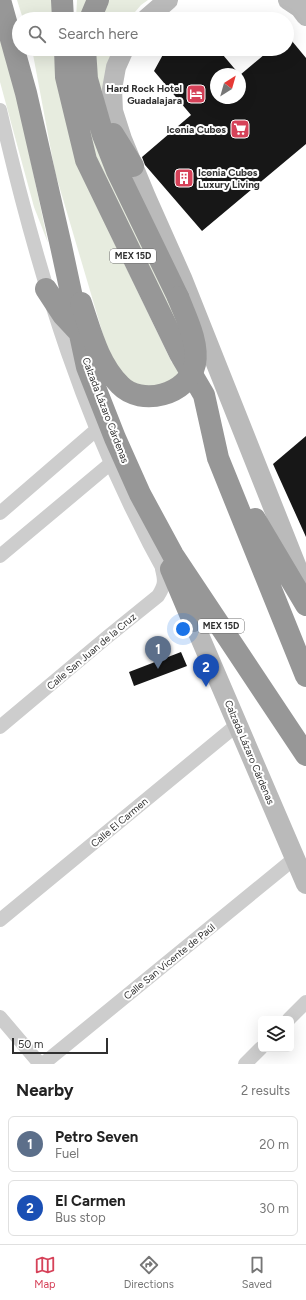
<!DOCTYPE html>
<html lang="en">
<head>
<meta charset="utf-8">
<style>
	:root { --surface:#fff; --page:#f2f2f2; --text:#222; --muted:#767676; --line:#e0e0e0; --accent:#d64259 }
	body { margin:0; font-family:Figtree,sans-serif; background:var(--page); color:var(--text) }
	.controls { position:absolute; right:12px; bottom:12px; display:grid; overflow:hidden; border-radius:6px; box-shadow:0 4px 16px #0002 }
	.controls button { width:36px; height:36px; display:grid; place-items:center; padding:0; border:0; border-bottom:1px solid var(--line); background:var(--surface); color:var(--text); font:20px sans-serif }
	.compass { position:absolute; left:210px; top:68px; width:36px; height:36px; border-radius:50%; background:var(--surface); box-shadow:0 4px 16px #0002; rotate:37deg }
	.scale { position:absolute; left:12px; bottom:10px; width:96px; box-sizing:border-box; padding-left:4px; border:2px solid #303030; border-top:0; font-size:11px; line-height:14px; white-space:nowrap; color:#303030; -webkit-text-stroke:3px #fff; paint-order:stroke }
	.you { position:absolute; left:183px; top:629px; width:14px; height:14px; margin:-10px; border:3px solid #fff; border-radius:50%; background:#1a73e8; box-shadow:0 0 0 6px #1a73e833 }
	.badge { display:grid; place-items:center; width:26px; height:26px; border-radius:50%; background:var(--accent); color:#fff; font-size:13px; font-weight:700 }
	.pin { position:absolute; translate:-50% -33px; filter:drop-shadow(0 1px 2px #0008) }
	.pin::after { content:''; position:absolute; top:21px; width:14px; height:12px; background:inherit; clip-path:polygon(0 0,100% 0,50% 100%) }
	.list { margin:0; padding:0; list-style:none }
	h2 { display:flex; justify-content:space-between; align-items:center; height:52px; margin:0; padding:0 16px; font-size:17px }
	h2 small { font-size:13px; font-weight:400; color:var(--muted) }
	.list li { display:grid; grid-template-columns:26px 1fr auto; gap:12px; align-items:center; box-sizing:border-box; height:56px; margin:0 8px 8px; padding:0 8px; border:1px solid var(--line); border-radius:6px }
	.list b { display:block; font-size:15px; white-space:nowrap }
	.list p { margin:0; font-size:13px; white-space:nowrap; color:var(--muted) }
	.list em { font-size:13px; font-style:normal; color:var(--muted) }
	.icon { flex:none; width:22px; height:22px; fill:none; stroke:currentColor; stroke-width:2; stroke-linecap:round; stroke-linejoin:round }
	.map { position:relative; flex:none; width:306px; height:1064px; overflow:hidden }
	.search { position:absolute; background:var(--surface); box-shadow:0 4px 16px #0002; left:12px; right:12px; top:12px; height:44px; display:flex; align-items:center; gap:10px; box-sizing:border-box; padding:0 14px; border-radius:22px; color:var(--muted); font-size:15px }
	.sheet { height:180px; background:var(--surface) }
	nav { display:flex; justify-content:space-around; align-items:center; box-sizing:border-box; height:56px; border-top:1px solid var(--line); background:var(--surface); font-size:11px; color:var(--muted) }
	nav a { display:grid; justify-items:center; gap:2px }
	nav .on { color:var(--accent) }
	.map>svg:first-child { display:block }
</style>
</head>
<body>
<div class="map">
<svg width="306" height="1064" viewBox="0 0 306 1064">
	<rect width="100%" height="100%" fill="#fff"/>
	<!-- green -->
	<path fill="#e7ecdf" d="M17 0H52L53 19H23Z
		M77 0H88L84 19H76Z
		M105 0H148L141 5 129 19H97Z
		M0 29 8 53 48 243 34 207 0 82Z
		M32 49H55L58 81 77 165 172 363 189 353 93 151 75 76 76 49H81L82 62 98 133 115 176 175 298 190 337 193 352 189 365 183 374 174 382 163 387 148 389 135 384 122 377 112 365 55 172Z
		M91 49H114L104 105Z"/>
	<!-- building -->
	<path fill="#171717" d="M287 35 306 58V144L202 231 145 165 142 157 191 115 154 71 166 49H218L239 74H216V98H240V75L271 49H287Z
		M306 436V537L273 464Z
		M181 652 187 666 134 686 129 672Z"/>
	<g fill="none" stroke-linecap="round" stroke-linejoin="round">
		<!-- street -->
		<path stroke="#cdcdcd" stroke-width="14" d="M0 110C38 276 86 433 170 582
			M0 513 96 430
			M0 556 111 463
			M0 727 106 638 158 596C165 585 165 581 162 569
			M0 920 238 724
			M0 1017 40 1064
			M289 1019 306 1002
			M43 1064 295 858
			M245 1064 261 1048"/>
		<!-- secondary -->
		<path stroke="#bababa" stroke-width="20" d="M288 0 300 8 306 16
			M146 19 168 0
			M124 49 116 67 112 89 113 111 122 139 146 197 182 278 306 590
			M193 621 306 884"/>
		<!-- highway -->
		<path stroke="#979797" stroke-width="22" d="M0 0 26 93 61 246 87 367 115 438 140 494 173 555 306 755
			M62 0 63 19
			M90 19 98 0
			M65 49 66 77 86 160 180 354 204 395 218 458 306 676
			M85 49 87 79 103 135 117 171 178 297
			M113 134 133 166
			M46 289 63 315 77 330
			M255 519 306 605
			M171 569 193 621"/>
		<!-- highway-bridge -->
		<path stroke="#979797" stroke-width="22" d="M81 303C91 332 98 363 120 385 141 407 188 395 195 364 199 342 186 318 178 297"/>
	</g>
	<!-- icons -->
	<defs>
		<g id="hotel-square" transform="scale(1)"><rect x="-9" y="-9" width="18" height="18" rx="4" fill="#d64259" stroke="#fff"/><path d="M-6-4.5h1.5V1H6V5H4.5V3h-9V5H-6ZM-4 0a1.8 1.8 0 1 1 3.6 0ZM.5 0V-2.5h3Q6-2.5 6 0Z" fill="#fff"/></g>
		<g id="supermarket-square" transform="scale(1)"><rect x="-9" y="-9" width="18" height="18" rx="4" fill="#d64259" stroke="#fff"/><path d="M-6-5.5h2.5l.6 2H6L4.5 2H-2.5L-4.4-4H-6ZM-1.5 3.2a1.3 1.3 0 1 0 .1 0ZM3 3.2a1.3 1.3 0 1 0 .1 0Z" fill="#fff"/></g>
		<g id="building-square" transform="scale(1)"><rect x="-9" y="-9" width="18" height="18" rx="4" fill="#d64259" stroke="#fff"/><path d="M-4-6H4V6H1V3H-1V6H-4ZM-2.5-4.3h1.7v1.8h-1.7ZM.8-4.3h1.7v1.8H.8ZM-2.5-1h1.7V.8h-1.7ZM.8-1h1.7V.8H.8Z" fill="#fff"/></g>
	</defs>
	<g fill-rule="evenodd">
		<use href="#hotel-square" x="196" y="94"/>
		<use href="#supermarket-square" x="240" y="129"/>
		<use href="#building-square" x="184" y="178"/>
	</g>
	<g text-anchor="middle" stroke-width="4" stroke-linejoin="round" paint-order="stroke">
		<!-- shield labels -->
		<g fill="#fff" stroke="#6e6e6e" stroke-width="1">
			<rect x="110" y="249" width="46" height="14" rx="3"/>
			<rect x="198" y="619" width="46" height="14" rx="3"/>
		</g>
		<g font-size="9" font-weight="bold" fill="#303030">
			<text x="133" y="259">MEX 15D</text>
			<text x="221" y="629">MEX 15D</text>
		</g>
		<!-- poi labels -->
		<g font-size="10" font-weight="bold" fill="#303030" stroke="#fff" text-anchor="end">
			<text x="182" y="92">Hard Rock Hotel<tspan x="182" dy="12">Guadalajara</tspan></text>
			<text x="226" y="133">Iconia Cubos</text>
			<text x="198" y="176" text-anchor="start">Iconia Cubos<tspan x="198" dy="12">Luxury Living</tspan></text>
		</g>
		<!-- street labels -->
		<g font-size="10" fill="#303030" stroke="#fff">
			<text transform="translate(106 410) rotate(69)" y="4">Calzada Lázaro Cárdenas</text>
			<text transform="translate(91 651) rotate(-40)" y="4">Calle San Juan de la Cruz</text>
			<text transform="translate(250 752) rotate(67)" y="4">Calzada Lázaro Cárdenas</text>
			<text transform="translate(119 822) rotate(-40)" y="4">Calle El Carmen</text>
			<text transform="translate(169 961) rotate(-39)" y="4">Calle San Vicente de Paúl</text>
		</g>
	</g>
</svg>
<div class="controls">
<button><svg class="icon" aria-label="layers" viewBox="0 0 24 24"><path d="M12 4l9 5-9 5-9-5zM3 14l9 5 9-5"/></svg></button>
</div>
<svg class="compass" viewBox="-18 -18 36 36"><path d="M0-13l5 13h-10z" fill="#e53935"/><path d="M0 13l5-13h-10z" fill="#767676"/></svg>
<div class="scale">50 m</div>
<div class="you"></div>
<div class="pin badge" style="left:158px;top:669px;background:#5c6f8a">1</div>
<div class="pin badge" style="left:206px;top:687px;background:#1a4fb4">2</div>
<div class="search"><svg class="icon" aria-label="search" viewBox="0 0 24 24"><circle cx="10" cy="10" r="6"/><path d="M15 15l6 6"/></svg>Search here</div>
</div>
<section class="sheet">
<h2>Nearby<small>2 results</small></h2>
<ul class="list">
<li><span class="badge" style="background:#5c6f8a">1</span><div><b>Petro Seven</b><p>Fuel</p></div><em>20 m</em></li>
<li><span class="badge" style="background:#1a4fb4">2</span><div><b>El Carmen</b><p>Bus stop</p></div><em>30 m</em></li>
</ul>
</section>
<nav>
<a class="on"><svg class="icon" aria-label="map" viewBox="0 0 24 24"><path d="M3 6l6-2 6 2 6-2v14l-6 2-6-2-6 2zM9 4v14M15 6v14"/></svg>Map</a>
<a><svg class="icon" aria-label="directions" viewBox="0 0 24 24"><path d="M12 3l9 9-9 9-9-9zM9 14v-3h6M13 9l2 2-2 2"/></svg>Directions</a>
<a><svg class="icon" aria-label="saved" viewBox="0 0 24 24"><path d="M7 4h10v16l-5-4-5 4z"/></svg>Saved</a>
</nav>
</body>
</html>
